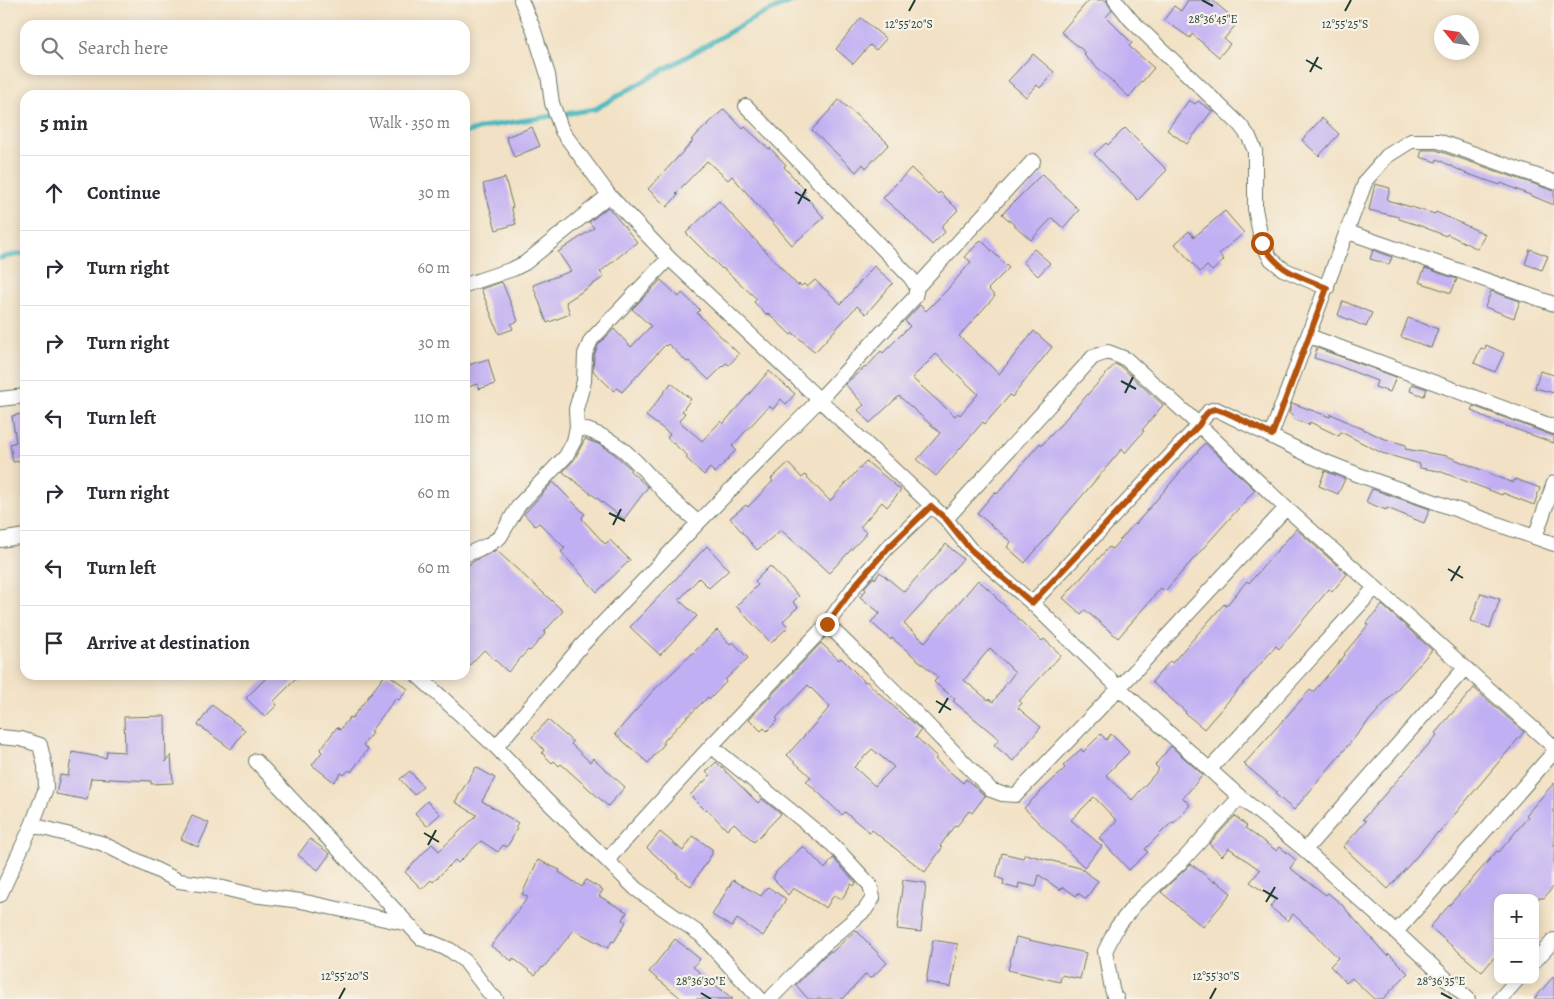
<!DOCTYPE html>
<html lang="en">
<head>
<meta charset="utf-8">
<style>
	:root { --surface:#fff; --page:#f2f2f3; --text:#2b2b33; --muted:#7c7c81; --line:#e1e1e2 }
	body { margin:0; font-family:Alegreya,serif; background:var(--page); color:var(--text) }
	.controls { position:absolute; right:15px; bottom:15px; display:grid; overflow:hidden; border-radius:10px; box-shadow:0 2px 12px #0003 }
	.controls button { width:45px; height:45px; display:grid; place-items:center; padding:0; border:0; border-bottom:1px solid var(--line); background:var(--surface); color:var(--text); font:25px sans-serif }
	.compass { position:absolute; left:1434px; top:15px; width:45px; height:45px; border-radius:50%; background:var(--surface); box-shadow:0 2px 12px #0003; rotate:300deg }
	.stop { position:absolute; width:15px; height:15px; margin:-11px; border:4px solid #b45309; border-radius:50%; background:#fff }
	.stop.end { background:#b45309; border-color:#fff; box-shadow:0 1px 5px #0008 }
	.list { margin:0; padding:0; list-style:none }
	h2 { display:flex; justify-content:space-between; align-items:center; height:65px; margin:0; padding:0 20px; font-size:21px }
	h2 small { font-size:16px; font-weight:400; color:var(--muted) }
	.list li { display:grid; grid-template-columns:32px 1fr auto; gap:15px; align-items:center; box-sizing:border-box; height:75px; padding:0 20px; border-top:1px solid var(--line) }
	.list b { display:block; font-size:19px; white-space:nowrap }
	.list em { font-size:16px; font-style:normal; color:var(--muted) }
	.icon { flex:none; width:28px; height:28px; fill:none; stroke:currentColor; stroke-width:2; stroke-linecap:round; stroke-linejoin:round }
	.map { position:relative; flex:none; width:1554px; height:999px; overflow:hidden }
	.search { position:absolute; background:var(--surface); box-shadow:0 2px 12px #0003; left:20px; top:20px; width:450px; height:55px; display:flex; align-items:center; gap:12px; box-sizing:border-box; padding:0 18px; border-radius:15px; color:var(--muted); font-size:19px }
	.panel { position:absolute; background:var(--surface); box-shadow:0 2px 12px #0003; left:20px; top:90px; width:450px; height:590px; border-radius:15px }
	.map>svg:first-child { display:block }
</style>
</head>
<body>
<div class="map">
<svg width="1554" height="999" viewBox="0 0 1554 999">
	<rect width="100%" height="100%" fill="#f7f3e8"/>
	<filter id="ink" filterUnits="userSpaceOnUse"><feTurbulence type="fractalNoise" baseFrequency=".02" numOctaves="2"/><feDisplacementMap in="SourceGraphic" scale="10" xChannelSelector="R" yChannelSelector="G"/><feConvolveMatrix kernelMatrix="1 2 1 2 8 2 1 2 1" color-interpolation-filters="sRGB"/></filter>
	<filter id="wash" filterUnits="userSpaceOnUse"><feTurbulence type="fractalNoise" baseFrequency=".0096" numOctaves="4" result="noise"/><feDisplacementMap in="SourceGraphic" scale="20" xChannelSelector="R" yChannelSelector="G"/><feGaussianBlur stdDeviation="1.12" result="paint"/><feColorMatrix in="noise" values="0 0 0 0 0 0 0 0 0 0 0 0 0 0 0 0 0 1.4 0 .05"/><feComposite in="paint" operator="in"/></filter>
	<g filter="url(#wash)">
		<rect width="100%" height="100%" fill="#f2e1c4"/>
		<g fill="none" stroke-linecap="round" stroke-linejoin="round">
			<!-- stream -->
			<path stroke="#48b7bf" stroke-width="5" d="M465 133 489 126 595 109 754 18 795 0
				M0 258 25 253"/>
		</g>
		<g id="blocks">
			<!-- building -->
			<path fill="#c1aff3" fill-rule="evenodd" d="M1089 0H1106L1112 10 1106 17 1132 43 1129 46 1154 68 1129 97 1084 55 1086 53 1061 32Z
				M1188 0H1212L1238 22 1224 39 1230 44 1219 57 1192 34 1190 38 1164 20 1174 6 1181 11Z
				M861 18 886 39 876 50 870 45 853 64 836 49Z
				M1033 54 1054 72 1040 88 1037 85 1026 97 1008 81Z
				M839 100 889 144 866 168 863 164 856 172 812 130Z
				M1189 100 1195 104 1198 101 1212 111 1187 144 1167 130Z
				M724 109 743 129 745 127 769 149 770 148 786 165 784 167 806 191 803 193 824 218 792 245 732 176 728 180 707 161 676 193 678 195 667 207 648 189 693 141 691 140Z
				M1322 118 1339 134 1319 156 1302 140Z
				M532 127 540 146 514 157 506 137Z
				M1125 128 1167 170 1138 200 1094 154 1106 143 1108 145Z
				M1422 150H1436L1554 191V205L1501 183 1500 185 1465 173 1437 159 1436 162 1420 157Z
				M911 168 938 194 940 192 958 210 941 227 945 232 932 245 905 217 883 198Z
				M1042 174 1079 210 1063 228 1052 218 1031 240 1002 214Z
				M505 178 513 207H511L516 224 496 230 483 184Z
				M1375 184 1390 188 1387 200 1435 214 1436 212 1485 234 1478 249 1447 234 1446 236 1421 226 1399 219V217L1369 210Z
				M719 201 798 286 799 284 801 286 804 284 807 287 815 280 841 304 874 266 893 283 866 314 857 306 815 352 793 333 791 335 768 313 766 315 754 302 757 299 723 268 722 269 686 233Z
				M608 207 637 242 600 272 604 277 566 302 570 314 547 323 533 285 571 271 558 252 594 228 589 222Z
				M1225 211 1244 233 1219 254 1224 260 1212 271 1207 266 1200 272 1175 244 1189 231 1194 237Z
				M981 240 1009 268 988 289 995 296 959 336 999 374 1034 331 1052 347 1012 397 1010 395 985 424 983 422 936 476 917 460 940 433 899 396 870 423 858 410 864 405 845 384 865 367 866 368 881 351 883 353 910 326 905 321 920 305 926 311 946 291 971 262 965 257ZM936 354 978 394 960 415 958 413 955 416 912 378Z
				M1034 249 1050 263 1038 276 1023 262Z
				M1530 249 1548 256 1542 270 1525 264Z
				M1373 250 1392 257 1389 264 1370 259Z
				M1425 268 1457 279 1451 293 1419 282Z
				M661 280 679 297 682 293 700 310 697 313 739 354 729 365 726 363 709 380 689 361 687 362 668 344 666 346 665 345 622 392 617 388 614 391 593 371 594 356 598 345 614 329 631 347 651 326 632 309Z
				M502 282 518 321 511 324 513 329 499 334 481 289Z
				M1491 291 1520 301 1514 318 1485 307Z
				M1343 301 1372 313 1366 327 1338 315Z
				M1408 318 1438 329 1431 348 1401 337Z
				M1486 345 1504 353 1495 372 1474 363 1481 348 1485 349Z
				M1317 348 1396 377 1390 392 1375 387 1377 381 1334 364 1314 358Z
				M488 359 495 384 479 389 477 384 465 388V366Z
				M1115 364 1121 367 1163 405 1142 430 1144 431 1125 453 1122 449 1025 563 1007 547 1011 542 977 513 995 492 997 494 1040 443 1042 445Z
				M769 371 795 394 786 404 781 399 773 409 769 406 732 446 736 450 715 473 710 468 704 475 686 458 688 456 667 438 670 434 646 416 671 383 691 399 682 411 685 413 679 421 702 441 721 421 723 424Z
				M1540 371 1554 375V393L1535 388Z
				M1412 384 1427 389 1424 396 1410 391Z
				M1292 403 1330 417 1331 414 1382 438 1406 445 1405 449 1447 456 1513 483 1515 479 1540 488 1534 505 1503 493 1502 495 1439 471 1420 468V464L1382 453 1341 432 1339 436 1310 422 1309 425 1292 418 1293 415 1289 413Z
				M1473 406 1554 436V443L1490 420 1471 410Z
				M25 413V460L13 462 10 444 16 442 12 416Z
				M585 439 601 445 613 453 630 468V471L648 487 624 519 563 472 574 460Z
				M1205 443 1255 490 1165 591 1161 588 1118 638 1085 610 1081 614 1063 598 1109 547 1112 549 1134 524 1135 525Z
				M866 461 901 490 887 507 882 502 860 527 867 533 829 573 781 530 757 550 730 518 746 505 748 507 773 481 771 479 788 463 802 478 805 475 830 501Z
				M1325 471 1345 479 1338 494 1319 486Z
				M553 482 585 514 582 517 583 520 605 544 610 540 630 560 597 592 561 552 565 548 539 523 535 526 524 514Z
				M1372 489 1430 509 1424 523 1387 508 1386 510 1366 502Z
				M1296 529 1347 574 1332 592 1329 589 1279 649 1276 646 1204 729 1185 713 1186 712 1152 682 1170 661 1172 663 1224 604 1226 606 1247 581 1249 583Z
				M946 544 963 559 904 624 925 642 978 580 996 596 995 597 1042 641 1044 639 1061 655 1019 701 1022 703 1018 708 1041 727 1013 761 994 745 999 739 953 701 955 699 934 682 938 677 892 638 891 640 871 622 880 613 860 597 866 590 864 588 874 577 875 579 880 572 904 592ZM990 648 1015 672 993 702 989 699 988 700 964 680Z
				M707 546 729 570 709 588 699 578 679 600 697 616 660 655 630 627Z
				M496 550 563 611 544 632 545 634 530 651 528 650 508 672 484 650 465 670V569L472 562Z
				M770 566 799 596 793 602 798 607 783 621 788 627 771 643 736 606 758 585 755 581Z
				M1481 593 1500 599 1490 628 1471 621Z
				M1382 605 1432 650 1366 724 1294 810 1275 794 1277 792 1244 764 1310 690 1313 692 1345 655 1344 654 1368 625 1366 624Z
				M717 630 730 644 733 642 748 658 725 680 726 682 710 699 708 697 680 724 662 743 664 744 648 763 615 734 652 692Z
				M821 643 839 660 841 658 865 682 866 681 907 719 908 718 921 730 916 737 937 757 935 759 963 783 966 779 985 796 972 813 969 811 957 826 955 825 940 846 942 848 925 872 872 830 870 833 845 812 842 815 806 781 811 777 787 755 830 707 808 685 776 718 778 720 767 731 764 728 761 731 749 719ZM872 749 894 767 875 786 854 767Z
				M269 675H300L274 701 277 705 265 717 246 698Z
				M385 675H389L408 689 399 700 396 698 370 732 372 733 363 745 368 749 351 772 349 770 344 775 341 773 334 782 312 765 322 752 320 750 337 727 340 730 350 717 352 718Z
				M1474 688 1524 732 1439 833 1438 832 1388 889 1343 847 1366 821 1363 819 1437 735 1435 733Z
				M212 705 245 730 231 749 198 725Z
				M165 716 166 762 171 755 173 783 151 784V781L91 778 87 800 56 794 60 775 68 776 72 752 106 758 107 751 125 752 124 717Z
				M548 720 573 742 571 744 590 762 593 758 625 787 608 806 561 764 559 766 554 761 552 763 542 753 544 750 532 737Z
				M1101 734 1106 740 1111 734 1129 752 1106 775 1132 800 1159 769 1155 765 1171 746 1203 775 1183 798 1190 805 1174 823 1172 822 1145 849 1148 852 1129 870 1099 838 1117 821 1094 797 1071 820 1102 846 1084 867 1024 808 1065 768 1063 766 1081 749 1083 752Z
				M716 762 758 803 762 799 781 814 754 842 734 823 727 830 707 809 705 810 690 795 710 776 706 772Z
				M476 767 495 778 482 801 518 823 515 827 517 828 513 835H514L507 847 503 845 498 852 481 841 458 863 455 860 433 882 431 880 422 889 405 872 432 844 439 851 477 815 455 802Z
				M410 771 423 787 414 795 400 779Z
				M1554 783V886L1544 898H1498V953L1482 972 1430 927 1497 851 1499 852 1528 817 1526 815Z
				M427 801 440 814 427 826 415 813Z
				M192 816 209 823 198 847 181 839Z
				M1235 816 1247 826 1245 828 1277 851 1280 847 1296 860 1290 868 1326 895 1328 893 1341 904 1387 956 1389 954 1408 973 1383 999H1374L1352 978 1346 983 1330 966 1338 958 1318 937 1293 914 1288 921 1270 907 1275 900 1250 882 1260 870 1229 848 1222 856 1209 844Z
				M660 832 683 851 693 836 712 849V854L691 886 677 877 678 875 647 848Z
				M310 839 330 854 318 870 298 855Z
				M803 846 825 869 833 858 856 883 854 886 851 884 842 899 834 895 826 908 793 888 788 895 773 878 776 872Z
				M1002 853 1023 858 1025 854 1080 868 1098 881 1086 899 1078 893 1076 896 1063 887 1060 890 1039 875 1036 887 1019 883 1018 889 1003 885 1004 880 996 877Z
				M538 860 560 870 559 872 582 887 586 880 603 890 599 896 627 912 623 920 626 922 614 942 612 941 608 948 574 930 543 968 542 967 535 975 513 958 512 961 491 946 528 897 522 894Z
				M1191 864 1214 882 1215 880 1231 893 1203 927 1161 892Z
				M733 880 761 896 768 887 786 899 763 936 737 919 732 927 712 915Z
				M903 880 926 883 921 932 897 929Z
				M856 930 887 963 870 979 866 974 843 999H808L796 985 823 957 831 951 832 952Z
				M1016 937 1086 953 1080 979 1061 975 1060 982 1008 970Z
				M675 939 700 959 693 967 733 999H682L649 972Z
				M933 940 958 944 951 987 926 982Z
				M1554 976V999H1534Z"/>
		</g>
	</g>
	<g filter="url(#ink)">
		<use href="#blocks" fill-opacity="0" stroke="#697666" stroke-width="1"/>
		<g fill="none" stroke-linecap="round" stroke-linejoin="round">
			<!-- street casing -->
			<g stroke="#697666" stroke-width="16">
				<path id="street" d="M521 0 533 28 548 75 552 103 562 131 609 195 669 258 946 519 970 549 1032 603 1119 688 1240 797 1305 850 1396 932 1468 999
					M1115 0 1131 20 1240 125 1249 137 1255 151V209L1262 243 1271 259 1283 269 1327 288
					M1348 232 1554 304
					M465 285 513 269 525 263 609 195
					M917 287 1033 161
					M1309 336 1554 427
					M0 399 25 396
					M577 427C621 438 637 463 666 494 676 504 688 513 698 523
					M1271 435 1366 180 1387 156 1411 141H1438L1554 182
					M931 506 887 548 857 583 827 624 875 671 991 790 1002 794 1016 795 1119 688 1286 508
					M946 519 1093 357 1108 352 1126 359 1199 425 1286 508 1554 747
					M1535 537 1554 483
					M0 540 25 536
					M465 555 488 545 500 537 519 505 566 456 574 441 577 427 576 409 584 381 585 354 591 340 669 258
					M1032 603 1199 425 1209 411 1216 409 1311 456 1359 475 1554 544
					M417 675 496 747 546 800 636 889 701 935 760 999
					M0 737 21 739 40 745 45 766 46 788 32 825 0 895
					M711 746 833 845 870 885 873 898 865 910 817 951 770 999
					M496 747 582 645 698 523 818 401 915 297 917 287 910 277 746 106
					M256 761 408 924
					M1210 769 1374 589
					M32 825 101 843 179 881 215 886 252 895 301 901 408 924 421 938 450 950 465 961 490 994 496 999
					M1305 850 1465 668
					M607 860 711 746 827 624
					M1396 932 1554 752
					M1535 961 1554 940
					M1117 999 1114 996 1112 989 1105 951 1117 927 1136 903 1182 861 1240 797
					M1500 999 1517 980"/>
			</g>
			<!-- street -->
			<use href="#street" stroke="#fff" stroke-width="14"/>
		</g>
	</g>
	<g fill="none" stroke-linecap="round" stroke-linejoin="round" filter="url(#ink)">
		<!-- route -->
		<path stroke="#b45309" stroke-width="6" d="M827 624 857 583 888 548 931 506 946 519 970 549 1032 603 1199 425C1203 419 1207 409 1216 409 1225 410 1261 430 1272 435L1327 288C1297 275 1280 273 1262 243"/>
	</g>
	<!-- ticks -->
	<path fill="none" stroke="#1f3d34" stroke-width="2" d="M1202 0 1213 6M909 11 915 0M1345 11 1351 0M1306 60 1322 69M1310 72 1318 57M795 192 810 201M798 204 806 189M1121 381 1136 389M1125 393 1133 377M609 513 625 521M613 525 621 509M1448 569 1463 578M1451 581 1460 566M936 701 951 710M939 713 948 698M424 833 439 842M428 845 436 830M1263 890 1278 899M1266 902 1275 887M701 993 711 999M1441 993 1452 999M339 999 345 988M1210 999 1216 988"/>
	<g font-size="12" text-anchor="middle" fill="#1f3d34" stroke="#f7f3e8" stroke-width="4.5" stroke-linejoin="round" paint-order="stroke">
		<text x="1213" y="23">28°36'45"E</text>
		<text x="909" y="28">12°55'20"S</text>
		<text x="1345" y="28">12°55'25"S</text>
		<text x="345" y="980">12°55'20"S</text>
		<text x="1216" y="980">12°55'30"S</text>
		<text x="701" y="985">28°36'30"E</text>
		<text x="1441" y="985">28°36'35"E</text>
	</g>
</svg>
<div class="controls">
<button>+</button>
<button>−</button>
</div>
<svg class="compass" viewBox="-18 -18 36 36"><path d="M0-13l5 13h-10z" fill="#e53935"/><path d="M0 13l5-13h-10z" fill="#7c7c81"/></svg>
<div class="stop" style="left:1262px;top:243px"></div>
<div class="stop end" style="left:827px;top:624px"></div>
<div class="search"><svg class="icon" aria-label="search" viewBox="0 0 24 24"><circle cx="10" cy="10" r="6"/><path d="M15 15l6 6"/></svg>Search here</div>
<section class="panel">
<h2>5 min<small>Walk · 350 m</small></h2>
<ul class="list">
<li><svg class="icon" aria-label="ahead" viewBox="0 0 24 24"><path d="M12 20V5M6 11l6-6 6 6"/></svg><div><b>Continue</b></div><em>30 m</em></li>
<li><svg class="icon" aria-label="right" viewBox="0 0 24 24"><path d="M7 20v-9h11M14 6l5 5-5 5"/></svg><div><b>Turn right</b></div><em>60 m</em></li>
<li><svg class="icon" aria-label="right" viewBox="0 0 24 24"><path d="M7 20v-9h11M14 6l5 5-5 5"/></svg><div><b>Turn right</b></div><em>30 m</em></li>
<li><svg class="icon" aria-label="left" viewBox="0 0 24 24"><path d="M17 20v-9H6M10 6l-5 5 5 5"/></svg><div><b>Turn left</b></div><em>110 m</em></li>
<li><svg class="icon" aria-label="right" viewBox="0 0 24 24"><path d="M7 20v-9h11M14 6l5 5-5 5"/></svg><div><b>Turn right</b></div><em>60 m</em></li>
<li><svg class="icon" aria-label="left" viewBox="0 0 24 24"><path d="M17 20v-9H6M10 6l-5 5 5 5"/></svg><div><b>Turn left</b></div><em>60 m</em></li>
<li><svg class="icon" aria-label="arrive" viewBox="0 0 24 24"><path d="M6 21V4h12l-3 4 3 4H6"/></svg><div><b>Arrive at destination</b></div></li>
</ul>
</section>
</div>
</body>
</html>
